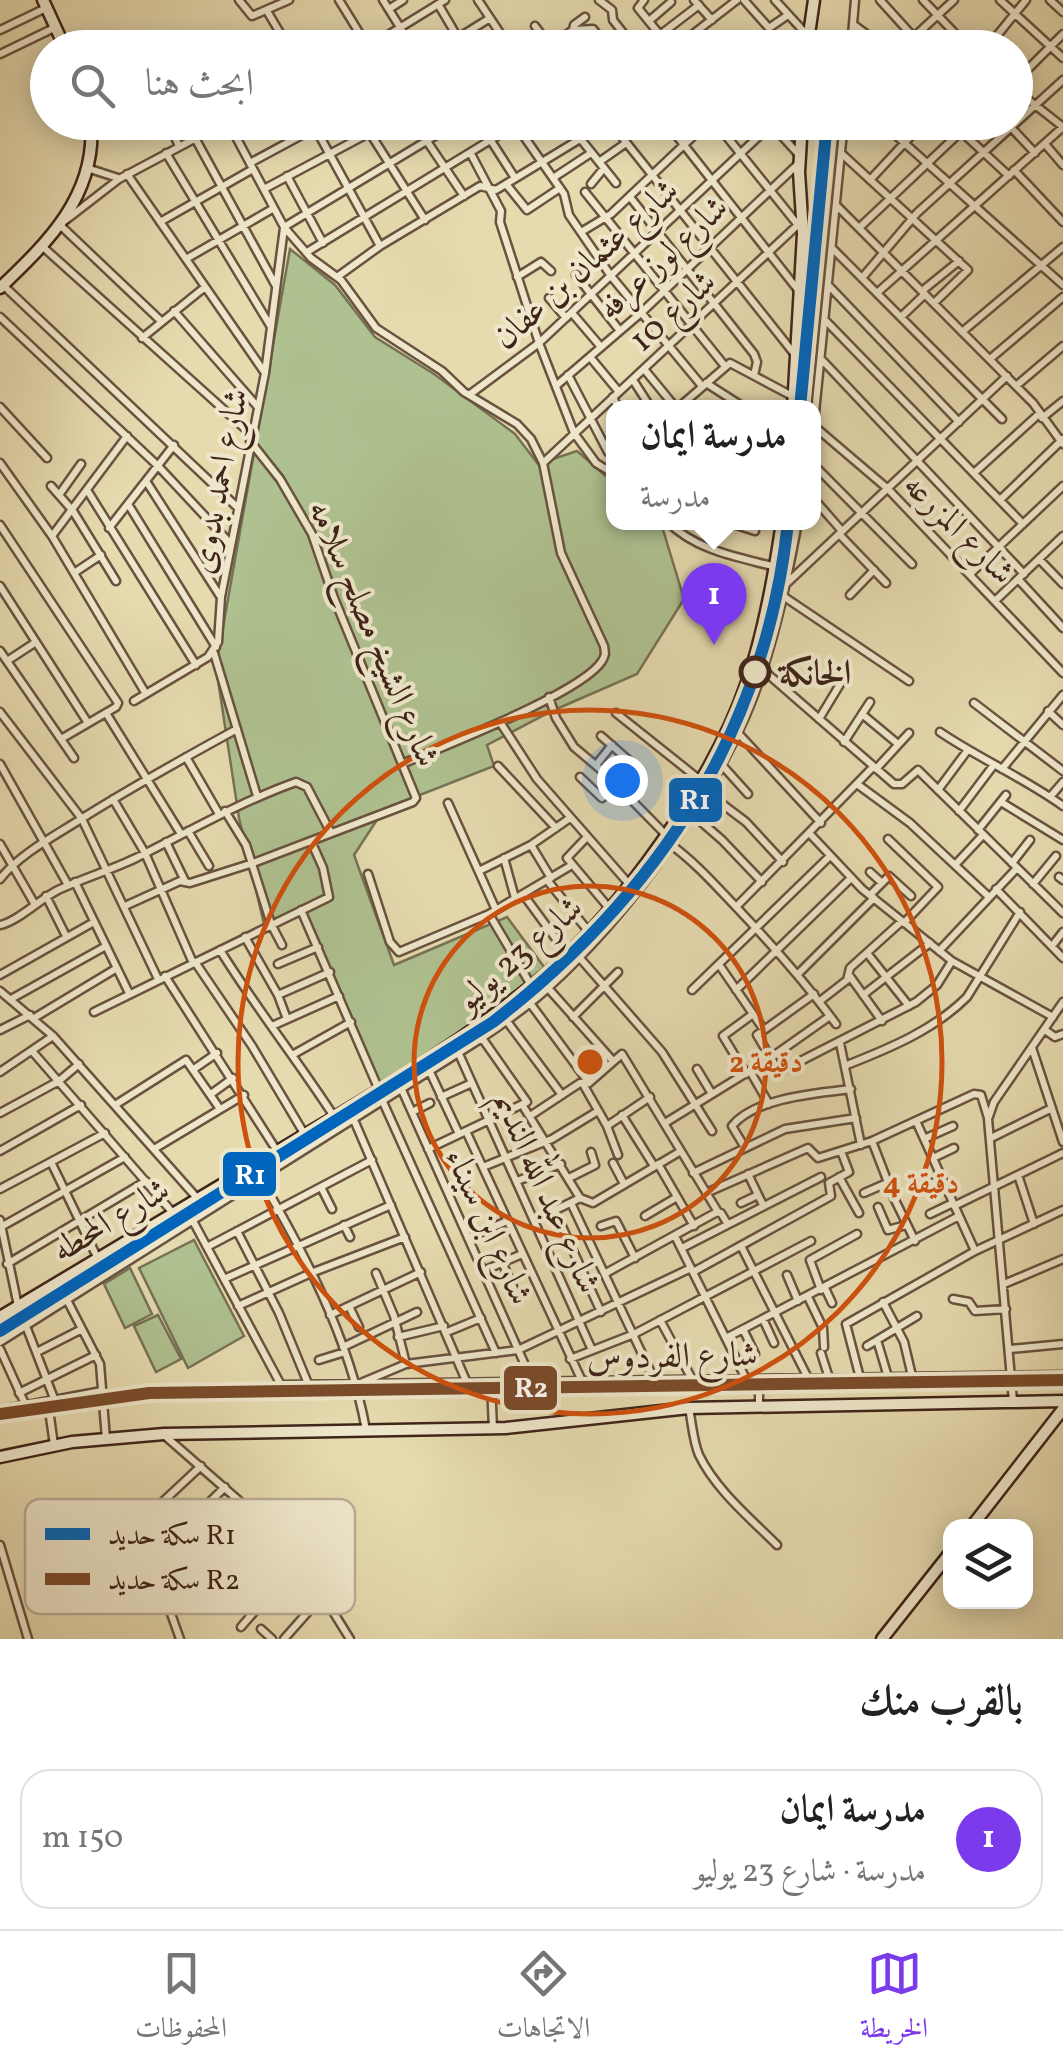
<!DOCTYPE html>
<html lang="ar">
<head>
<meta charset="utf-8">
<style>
	:root { --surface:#fff; --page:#f6f6f6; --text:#222; --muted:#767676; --line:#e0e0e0; --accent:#7c3aed }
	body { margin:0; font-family:Vollkorn,Amiri,serif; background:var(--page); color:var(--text); direction:rtl }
	.controls { position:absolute; right:30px; bottom:30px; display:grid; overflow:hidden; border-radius:20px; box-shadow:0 5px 25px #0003 }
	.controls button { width:90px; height:90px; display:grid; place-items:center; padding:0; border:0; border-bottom:2px solid var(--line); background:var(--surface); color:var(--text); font:50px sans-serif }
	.you { position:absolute; left:622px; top:780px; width:35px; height:35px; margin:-25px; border:8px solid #fff; border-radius:50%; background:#1a73e8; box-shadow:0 0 0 15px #1a73e833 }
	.badge { display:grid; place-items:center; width:65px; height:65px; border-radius:50%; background:var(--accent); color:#fff; font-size:32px; font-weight:700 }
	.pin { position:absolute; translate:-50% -82px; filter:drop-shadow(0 2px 5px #0008) }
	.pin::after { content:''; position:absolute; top:52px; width:35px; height:30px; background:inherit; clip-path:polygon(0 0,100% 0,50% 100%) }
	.popup { position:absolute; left:606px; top:400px; width:215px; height:130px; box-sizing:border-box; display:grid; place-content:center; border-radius:20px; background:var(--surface); filter:drop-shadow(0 2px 8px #0005); font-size:32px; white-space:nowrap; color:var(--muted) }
	.popup b { font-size:38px; color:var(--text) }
	.popup::after { content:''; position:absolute; left:50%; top:100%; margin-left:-20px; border:20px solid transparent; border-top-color:var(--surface) }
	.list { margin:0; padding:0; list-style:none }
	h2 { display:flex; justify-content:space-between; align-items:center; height:130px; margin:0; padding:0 40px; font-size:42px }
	h2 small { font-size:32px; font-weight:400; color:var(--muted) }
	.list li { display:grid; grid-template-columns:65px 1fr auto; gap:30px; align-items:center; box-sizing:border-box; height:140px; margin:0 20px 20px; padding:0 20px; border:2px solid var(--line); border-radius:30px }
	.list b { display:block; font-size:38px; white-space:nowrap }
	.list p { margin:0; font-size:32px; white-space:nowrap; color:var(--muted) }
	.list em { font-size:32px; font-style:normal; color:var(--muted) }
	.icon { flex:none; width:55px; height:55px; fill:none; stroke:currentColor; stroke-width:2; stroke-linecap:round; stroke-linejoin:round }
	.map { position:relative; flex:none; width:1063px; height:1639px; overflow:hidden; direction:ltr }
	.search { position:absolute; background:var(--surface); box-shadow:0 5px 25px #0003; left:30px; right:30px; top:30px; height:110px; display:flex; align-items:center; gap:25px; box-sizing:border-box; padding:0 35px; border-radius:55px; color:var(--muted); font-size:38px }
	.sheet { height:290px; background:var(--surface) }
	nav { display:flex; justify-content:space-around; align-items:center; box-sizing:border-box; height:140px; border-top:2px solid var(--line); background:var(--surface); font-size:28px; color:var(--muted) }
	nav a { display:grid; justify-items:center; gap:5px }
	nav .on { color:var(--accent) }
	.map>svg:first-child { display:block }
</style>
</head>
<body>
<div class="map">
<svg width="1063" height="1639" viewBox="0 0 1063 1639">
	<rect width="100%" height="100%" fill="#e6daaf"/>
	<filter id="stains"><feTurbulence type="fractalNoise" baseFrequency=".002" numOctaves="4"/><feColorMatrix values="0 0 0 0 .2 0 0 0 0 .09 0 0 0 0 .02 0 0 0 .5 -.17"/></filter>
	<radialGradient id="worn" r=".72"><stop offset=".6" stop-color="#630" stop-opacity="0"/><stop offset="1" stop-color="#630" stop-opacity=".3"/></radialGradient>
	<!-- green -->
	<path fill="#afc190" stroke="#777255" stroke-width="2.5" d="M290 249 335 285 375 337 434 374 515 434 538 464 577 451 614 483V522L661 523 684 599 637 674 552 711 487 745 494 766 384 809 354 855 394 965 507 917 547 971 382 1088 304 907 264 924 239 818 216 667Z
		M194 1240 244 1336 188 1368 139 1268Z
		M130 1268 152 1314 125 1328 104 1284Z
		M158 1315 181 1359 156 1372 134 1326Z"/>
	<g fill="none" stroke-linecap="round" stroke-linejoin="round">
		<!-- street casing -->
		<g stroke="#69523f" stroke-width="11">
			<path id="street" d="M239 0 252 16 289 0
				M339 0 368 47
				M383 0 413 48
				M478 0 510 48
				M599 0 612 10 613 20 635 48
				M644 0 638 8 660 35
				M694 0 712 20
				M744 0 769 28 788 15
				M775 0 808 36
				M880 0 909 32 918 48
				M923 0 969 48
				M1000 0 1063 58
				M1050 0 1063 12
				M438 4 464 48
				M389 9 403 0
				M267 11 289 48
				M649 21 671 2
				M854 25 885 48
				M535 26 551 47
				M0 30 46 8
				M573 30 593 29 608 48
				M458 38 490 18
				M367 48 445 0
				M547 48 573 30 574 25 585 17
				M643 48 699 5
				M675 48 737 0
				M851 48 855 0
				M902 48 954 0
				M987 48 1026 0
				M0 54 54 28
				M1016 81 1063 34
				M1016 90 1063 127
				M168 122 179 146
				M228 122 284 227 311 258 341 280 376 328 442 371 464 392 517 424 531 439 543 463 561 553 604 646C605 654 606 654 602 661 582 693 441 747 402 764
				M312 122 380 246
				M363 122 425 220
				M393 122H398
				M414 122 464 196
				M479 122 515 178
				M514 122 564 194 569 215 611 276 702 386
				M567 122 616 183
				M610 122 796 356
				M666 122 798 290
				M715 122 798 225
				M881 122 1063 285
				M951 122 1009 176
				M1006 122 1035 153
				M772 125 800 156
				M195 138 276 286
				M1045 144 1063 165
				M166 153 271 327
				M841 153 968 270 934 303
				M471 154 501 211 500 222 539 343 574 433 596 463 614 474
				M599 162 626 143
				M250 163 326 122
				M87 168 118 178
				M1014 170 1063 222
				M127 174 265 373
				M287 176 323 243
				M553 178 591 153
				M870 180 924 122
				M506 184 527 210 560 188
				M591 184 604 168
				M264 189 369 133
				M585 192 724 365
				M630 197 754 354 757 362 754 375
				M837 206 1033 403 1063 444
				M66 220 119 179 226 122
				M160 222 253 169
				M61 226 162 322
				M284 227 448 128
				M859 228 971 122
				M581 232 611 214 708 122
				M43 247 251 434
				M834 250 1002 419
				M307 252 520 122
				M186 259 274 208
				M576 275 620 331
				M337 277 380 246 480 186 496 190 580 139
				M517 277 541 262 551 271
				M862 278 917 213 1063 80
				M4 286 238 508
				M830 287 959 422
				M922 291 959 261
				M877 293 1063 127
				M549 298 566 318
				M174 311 257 406
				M572 313 601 347
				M0 317 158 466 230 543
				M901 317 925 294
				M827 322 1023 524
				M962 332 1063 247
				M142 338 205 287
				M590 357 619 392
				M990 359 1063 297
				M823 361 1024 574
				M644 369 676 408
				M568 375 608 452
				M633 380 651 408
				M706 383 745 408
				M557 385 642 312 799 163
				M1016 386 1063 346
				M469 395 539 343 774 122
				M613 397 618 408
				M0 407 47 458
				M678 408 730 363 794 397
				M1042 418 1063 401
				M814 423 844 122
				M814 426 888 489 1063 673
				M0 463 52 536 146 694
				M543 463 802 221
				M814 465 912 564
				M974 473 1040 413
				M146 481 220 596
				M51 486 73 511 116 581
				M87 490 196 665
				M59 495 81 464
				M814 499 842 531
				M1000 500 1063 439
				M128 504 216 647
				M668 522C697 551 738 557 776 567
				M727 522 755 531
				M0 525 118 703 116 707 61 739
				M109 528 174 445
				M839 534 886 583
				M52 536 127 436
				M1039 559 1063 584
				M74 573 101 555
				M971 573 1063 486
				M1018 579 1063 628
				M786 584 1007 376
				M0 586 88 723
				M850 595 874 570
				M783 596 909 681
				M996 600 1063 536
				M0 651 74 758
				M214 653 257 796
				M7 661 36 642
				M762 669 894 784H902L918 770 1063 913
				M549 697 556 718 574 747 606 774 665 834
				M134 701 208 657 218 642 221 597 265 373 284 228
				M974 703 1063 771
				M1048 711 1063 725
				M0 712 82 819 158 979
				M106 713 181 834
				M616 713 700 780
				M862 714 898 744
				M819 719 842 681
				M500 722 537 779 629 884
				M940 732C980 759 1024 778 1063 806
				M738 733 821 823
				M601 736 634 765
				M844 742 870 702
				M186 757 219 814
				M0 764 68 885
				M721 764 748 794
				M596 765 612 745
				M498 766 556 828
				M876 769 909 733
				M1002 769 1063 695
				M580 777 602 798 617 785
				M857 784 910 823 989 897
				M938 790 967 751
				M705 791 746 822 783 862
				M1050 797 1063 782
				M113 799 145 853 193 963
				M1001 802 1063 840
				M448 803 496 910
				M225 811 246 845 271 924 282 945
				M959 811 993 766
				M691 813 722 840 762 882
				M978 830 1006 795
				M188 831 209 866
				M810 834 862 889 952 961 1053 1017
				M586 838 567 858 609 908
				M888 839 938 887 904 923
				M166 842 185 881
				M0 844 34 903
				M670 844C696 863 716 886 738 909 773 946 806 983 836 1024
				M531 845 551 878
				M504 858 515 898
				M1012 863 1030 840
				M955 865 983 835
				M479 871 531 845 570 818
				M870 872 881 882
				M368 874 390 942 399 952 489 914 572 865
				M1059 877 1063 880
				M0 879C21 853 53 837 81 819 132 787 184 758 237 729
				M547 880 589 932
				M75 882 129 993
				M1033 884 1056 856
				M996 889 1063 958
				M523 894 567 954
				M870 895 889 876 911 896
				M46 896 66 936
				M125 906 180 881 190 883 253 863 413 802 416 798 334 598 312 534 280 479 250 441
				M736 907 873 767
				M301 910 379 1090
				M489 914 531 985
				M0 925C17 922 40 899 58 890 84 878 111 870 136 858 190 831 240 802 296 782L307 787 331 833
				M245 937 278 995 287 1019
				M1052 946 1063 932
				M220 950C256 1008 298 1061 335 1118
				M939 951 1017 868
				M867 953 909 1006
				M579 957 662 1052 712 1131
				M195 962 252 1046 305 1135
				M278 964 318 947
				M720 966 764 1030
				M798 974 874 898
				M0 975 94 922
				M849 975 882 1021
				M165 976 277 1151
				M548 988 613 1061
				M692 990 830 856
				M736 990 851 878
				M0 991 53 1036 197 1198
				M814 994 757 1035 779 1072 916 1002 937 985 952 961
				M278 995 330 972
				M863 995 930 943
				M11 999 106 946
				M820 1001 847 980 850 968 902 921
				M530 1003 589 1083
				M94 1012 329 897 323 868 311 841
				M573 1017 618 972
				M34 1018 117 968
				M506 1020 562 1095
				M272 1026 339 996
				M0 1030 30 1015
				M1045 1030 1055 1037 1063 1034
				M840 1043 861 1145
				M1032 1048 1063 1142
				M32 1051 173 1213
				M294 1054 351 1022
				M459 1054 592 1350
				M847 1065C890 1048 934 1030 967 997L1020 912
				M194 1069 217 1053
				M697 1069 712 1094
				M750 1071 769 1104
				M0 1072 53 1036
				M430 1072 459 1134
				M746 1074 723 1036 753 1014
				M583 1084 607 1126 618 1155
				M402 1090 533 1383
				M211 1094 233 1078
				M441 1097 472 1083
				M383 1102 496 1353
				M115 1105 186 1060 220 1109
				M523 1106 580 1198
				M412 1112 430 1103
				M0 1113 59 1081 79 1064
				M622 1115 654 1166
				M530 1116 580 1083 590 1082 622 1054 718 1212
				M354 1120 467 1383
				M916 1121 975 1251
				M665 1123 769 1059 830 1016
				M607 1126 650 1097
				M466 1131 582 1381
				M991 1138 1052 1108
				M924 1139 953 1126
				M872 1141 894 1198 915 1241
				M744 1146 732 1126C754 1098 817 1093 851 1089
				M154 1149 244 1095
				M428 1149 527 1102 482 1038
				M0 1151 81 1105
				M933 1158 954 1148
				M51 1162 98 1259
				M613 1163 624 1184
				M658 1164 694 1226
				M254 1167C302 1248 349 1336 366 1430
				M483 1167 552 1139 598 1111
				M693 1173 785 1129 856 1118
				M748 1174 763 1205
				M1018 1175 1034 1224
				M839 1177 859 1213
				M569 1178 595 1165 591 1152
				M517 1181 561 1164
				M321 1187 332 1209
				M0 1189 105 1133
				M918 1189 942 1179
				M706 1193 808 1148 818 1158 872 1141 974 1094 981 1095 988 1118
				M864 1193 887 1183
				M580 1198 593 1203 681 1151
				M571 1203 654 1379
				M741 1203 758 1195
				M954 1206 1063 1153
				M878 1207 888 1230 906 1225
				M555 1211 601 1312
				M930 1214 953 1203
				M645 1216 677 1197
				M0 1220 18 1306
				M535 1220 580 1198
				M193 1221 281 1385 1063 1375
				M344 1225 350 1237
				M601 1226 616 1221 635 1258
				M1 1227 125 1157
				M237 1231 279 1313 309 1386
				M675 1236 746 1379
				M468 1238 507 1221
				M741 1246 808 1378
				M207 1247 372 1160
				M682 1248 821 1177
				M502 1262 514 1289
				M7 1264 146 1181
				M483 1271 522 1254
				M693 1272 831 1196 829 1183 849 1172 841 1151
				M606 1273 717 1212 721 1213 727 1223
				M787 1275 798 1301
				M224 1279 391 1205
				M1004 1284 1063 1259
				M825 1288 832 1303
				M821 1290 810 1260 857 1234
				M808 1297 823 1328 824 1347
				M953 1299 969 1302 975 1311 1006 1309
				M67 1300 100 1364 106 1439
				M883 1302 904 1342 912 1376
				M238 1306 311 1273 405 1237
				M349 1306 359 1327
				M330 1315 421 1272
				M763 1319 774 1343
				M660 1320 692 1379
				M26 1326 55 1401
				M743 1329 755 1354
				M447 1332 481 1318
				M398 1337 444 1326
				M726 1338 959 1216
				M877 1340 888 1377
				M0 1342 482 1038C505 1022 529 1006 549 987 625 918 705 809 746 715 772 654 786 587 798 522
				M867 1346 917 1316
				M343 1347 417 1312
				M0 1349 25 1404
				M1010 1349 1063 1344
				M37 1352 82 1329
				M821 1353 829 1378
				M570 1359 634 1334 811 1241
				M319 1360 345 1352
				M406 1364 518 1350 691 1268
				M860 1378 846 1324 975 1251 1063 1210
				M363 1382 406 1364 394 1316 376 1273
				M491 1383 493 1429
				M19 1393 96 1355
				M1013 1401 988 1119 994 1102 1063 1002
				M48 1403 54 1445
				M759 1405V1379
				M689 1408C692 1423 693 1441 699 1455 716 1490 750 1518 777 1545
				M0 1410 102 1391
				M164 1435 277 1534 306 1568 350 1639
				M0 1545 28 1639
				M210 1552 247 1507
				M151 1560 225 1487
				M241 1627 299 1560
				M261 1629 272 1639
				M180 1639 139 1524 201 1466
				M284 1639 323 1595"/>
		</g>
		<!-- secondary casing -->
		<g stroke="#3f241a" stroke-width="15">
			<path id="secondary" d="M43 0 65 48
				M807 48 814 0
				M0 288C48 242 97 195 91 122
				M793 408 803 234 799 172 802 122
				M0 1317C92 1263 182 1208 273 1154 366 1098 461 1045 545 975 622 909 713 781 746 685 764 633 774 577 782 522
				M0 1457 72 1442 164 1434 506 1428 689 1408 1063 1401
				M972 1526 1063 1409
				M882 1639 950 1553"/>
		</g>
		<!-- street -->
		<use href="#street" stroke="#efe7cb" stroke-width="6"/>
		<!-- secondary -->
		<use href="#secondary" stroke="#efe7cb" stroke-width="10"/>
		<!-- rail-1 casing -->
		<g stroke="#efe7cb" stroke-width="20">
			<path id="rail-1" d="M800 408 827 122
				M0 1331 493 1022C657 895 766 731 788 522"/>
		</g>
		<!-- rail-2 casing -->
		<g stroke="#efe7cb" stroke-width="20">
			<path id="rail-2" d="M0 1414 149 1393 1063 1380"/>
		</g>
		<!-- rail-1 -->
		<use href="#rail-1" stroke="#0065bd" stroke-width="12"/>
		<!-- rail-2 -->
		<use href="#rail-2" stroke="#7a4b2a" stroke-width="12"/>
	</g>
	<!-- distance rings -->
	<g fill="none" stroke="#cf510e" stroke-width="5">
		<circle cx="590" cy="1062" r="176"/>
		<circle cx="590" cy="1062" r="352"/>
	</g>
	<!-- markers -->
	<circle fill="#efe7cb" stroke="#3f241a" stroke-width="5" cx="755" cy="672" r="14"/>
	<g text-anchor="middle" stroke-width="8" stroke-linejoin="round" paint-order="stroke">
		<!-- street labels -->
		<g font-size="35" fill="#3f241a" stroke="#efe7cb">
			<text transform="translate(662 257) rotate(-43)" y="12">شارع لوز عرفه</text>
			<text transform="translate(585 263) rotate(-42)" y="12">شارع عثمان بن عفان</text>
			<text transform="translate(672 310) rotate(-42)" y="12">شارع 10</text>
			<text transform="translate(218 481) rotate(-79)" y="12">شارع احمد بدوى</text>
			<text transform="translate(960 528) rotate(45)" y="12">شارع المزرعه</text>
			<text transform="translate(375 633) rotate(67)" y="12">شارع الشيخ مصلح سلامه</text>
			<text transform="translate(518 953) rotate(-41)" y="12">شارع 23 يوليو</text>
			<text transform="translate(548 1192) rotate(66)" y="12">شارع عبد الله النديم</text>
			<text transform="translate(110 1219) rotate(-31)" y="12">شارع المحطه</text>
			<text transform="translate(490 1226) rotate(66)" y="12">شارع ابن سيناء</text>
			<text transform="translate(672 1355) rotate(-1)" y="12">شارع الفردوس</text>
		</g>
		<!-- stop labels -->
		<g font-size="35" font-weight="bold" fill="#3f241a" stroke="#efe7cb" text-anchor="start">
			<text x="779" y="684">الخانكة</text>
		</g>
	</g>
	<!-- legend -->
	<rect x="25" y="1499" width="330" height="115" rx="15" fill="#efe7cb" stroke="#baac96" stroke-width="2.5"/>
	<rect x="45" y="1528" width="45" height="12" fill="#0065bd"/>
	<rect x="45" y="1573" width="45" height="12" fill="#7a4b2a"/>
	<g font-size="28" fill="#3f241a">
		<text x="108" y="1544">سكة حديد R1</text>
		<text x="108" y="1589">سكة حديد R2</text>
	</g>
	<circle cx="590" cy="1062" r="15" fill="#cf510e" stroke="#efe7cb" stroke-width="5"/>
	<g font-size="30" text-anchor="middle" font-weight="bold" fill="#cf510e" stroke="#efe7cb" stroke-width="8" stroke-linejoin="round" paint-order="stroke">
		<text x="766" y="1072">2 دقيقة</text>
		<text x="921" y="1193">4 دقيقة</text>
	</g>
	<g stroke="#efe7cb" stroke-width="4">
		<rect x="667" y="776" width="57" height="48" rx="10" fill="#0065bd"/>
		<rect x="221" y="1150" width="57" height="48" rx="10" fill="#0065bd"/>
		<rect x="502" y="1364" width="57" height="48" rx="10" fill="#7a4b2a"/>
	</g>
	<g font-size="28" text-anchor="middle" font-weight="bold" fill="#fff">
		<text x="695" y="809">R1</text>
		<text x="250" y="1184">R1</text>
		<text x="531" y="1397">R2</text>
	</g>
	<rect width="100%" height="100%" filter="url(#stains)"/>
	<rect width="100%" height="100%" fill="url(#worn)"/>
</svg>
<div class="controls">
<button><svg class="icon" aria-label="layers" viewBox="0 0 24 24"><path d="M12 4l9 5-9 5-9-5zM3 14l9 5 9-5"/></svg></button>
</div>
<div class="you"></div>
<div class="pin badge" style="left:714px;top:645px">1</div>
<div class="popup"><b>مدرسة ايمان</b>مدرسة</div>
<div class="search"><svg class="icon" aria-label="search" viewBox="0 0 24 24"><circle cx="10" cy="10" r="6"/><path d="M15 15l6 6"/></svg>ابحث هنا</div>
</div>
<section class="sheet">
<h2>بالقرب منك<small></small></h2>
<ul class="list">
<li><span class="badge">1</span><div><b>مدرسة ايمان</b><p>مدرسة · شارع 23 يوليو</p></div><em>150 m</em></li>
</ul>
</section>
<nav>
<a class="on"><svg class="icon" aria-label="map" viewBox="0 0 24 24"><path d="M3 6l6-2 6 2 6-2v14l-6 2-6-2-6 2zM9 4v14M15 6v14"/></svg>الخريطة</a>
<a><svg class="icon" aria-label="directions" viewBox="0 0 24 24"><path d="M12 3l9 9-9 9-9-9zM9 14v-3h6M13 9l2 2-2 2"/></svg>الاتجاهات</a>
<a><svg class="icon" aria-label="saved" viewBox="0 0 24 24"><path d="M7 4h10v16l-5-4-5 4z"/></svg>المحفوظات</a>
</nav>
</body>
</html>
